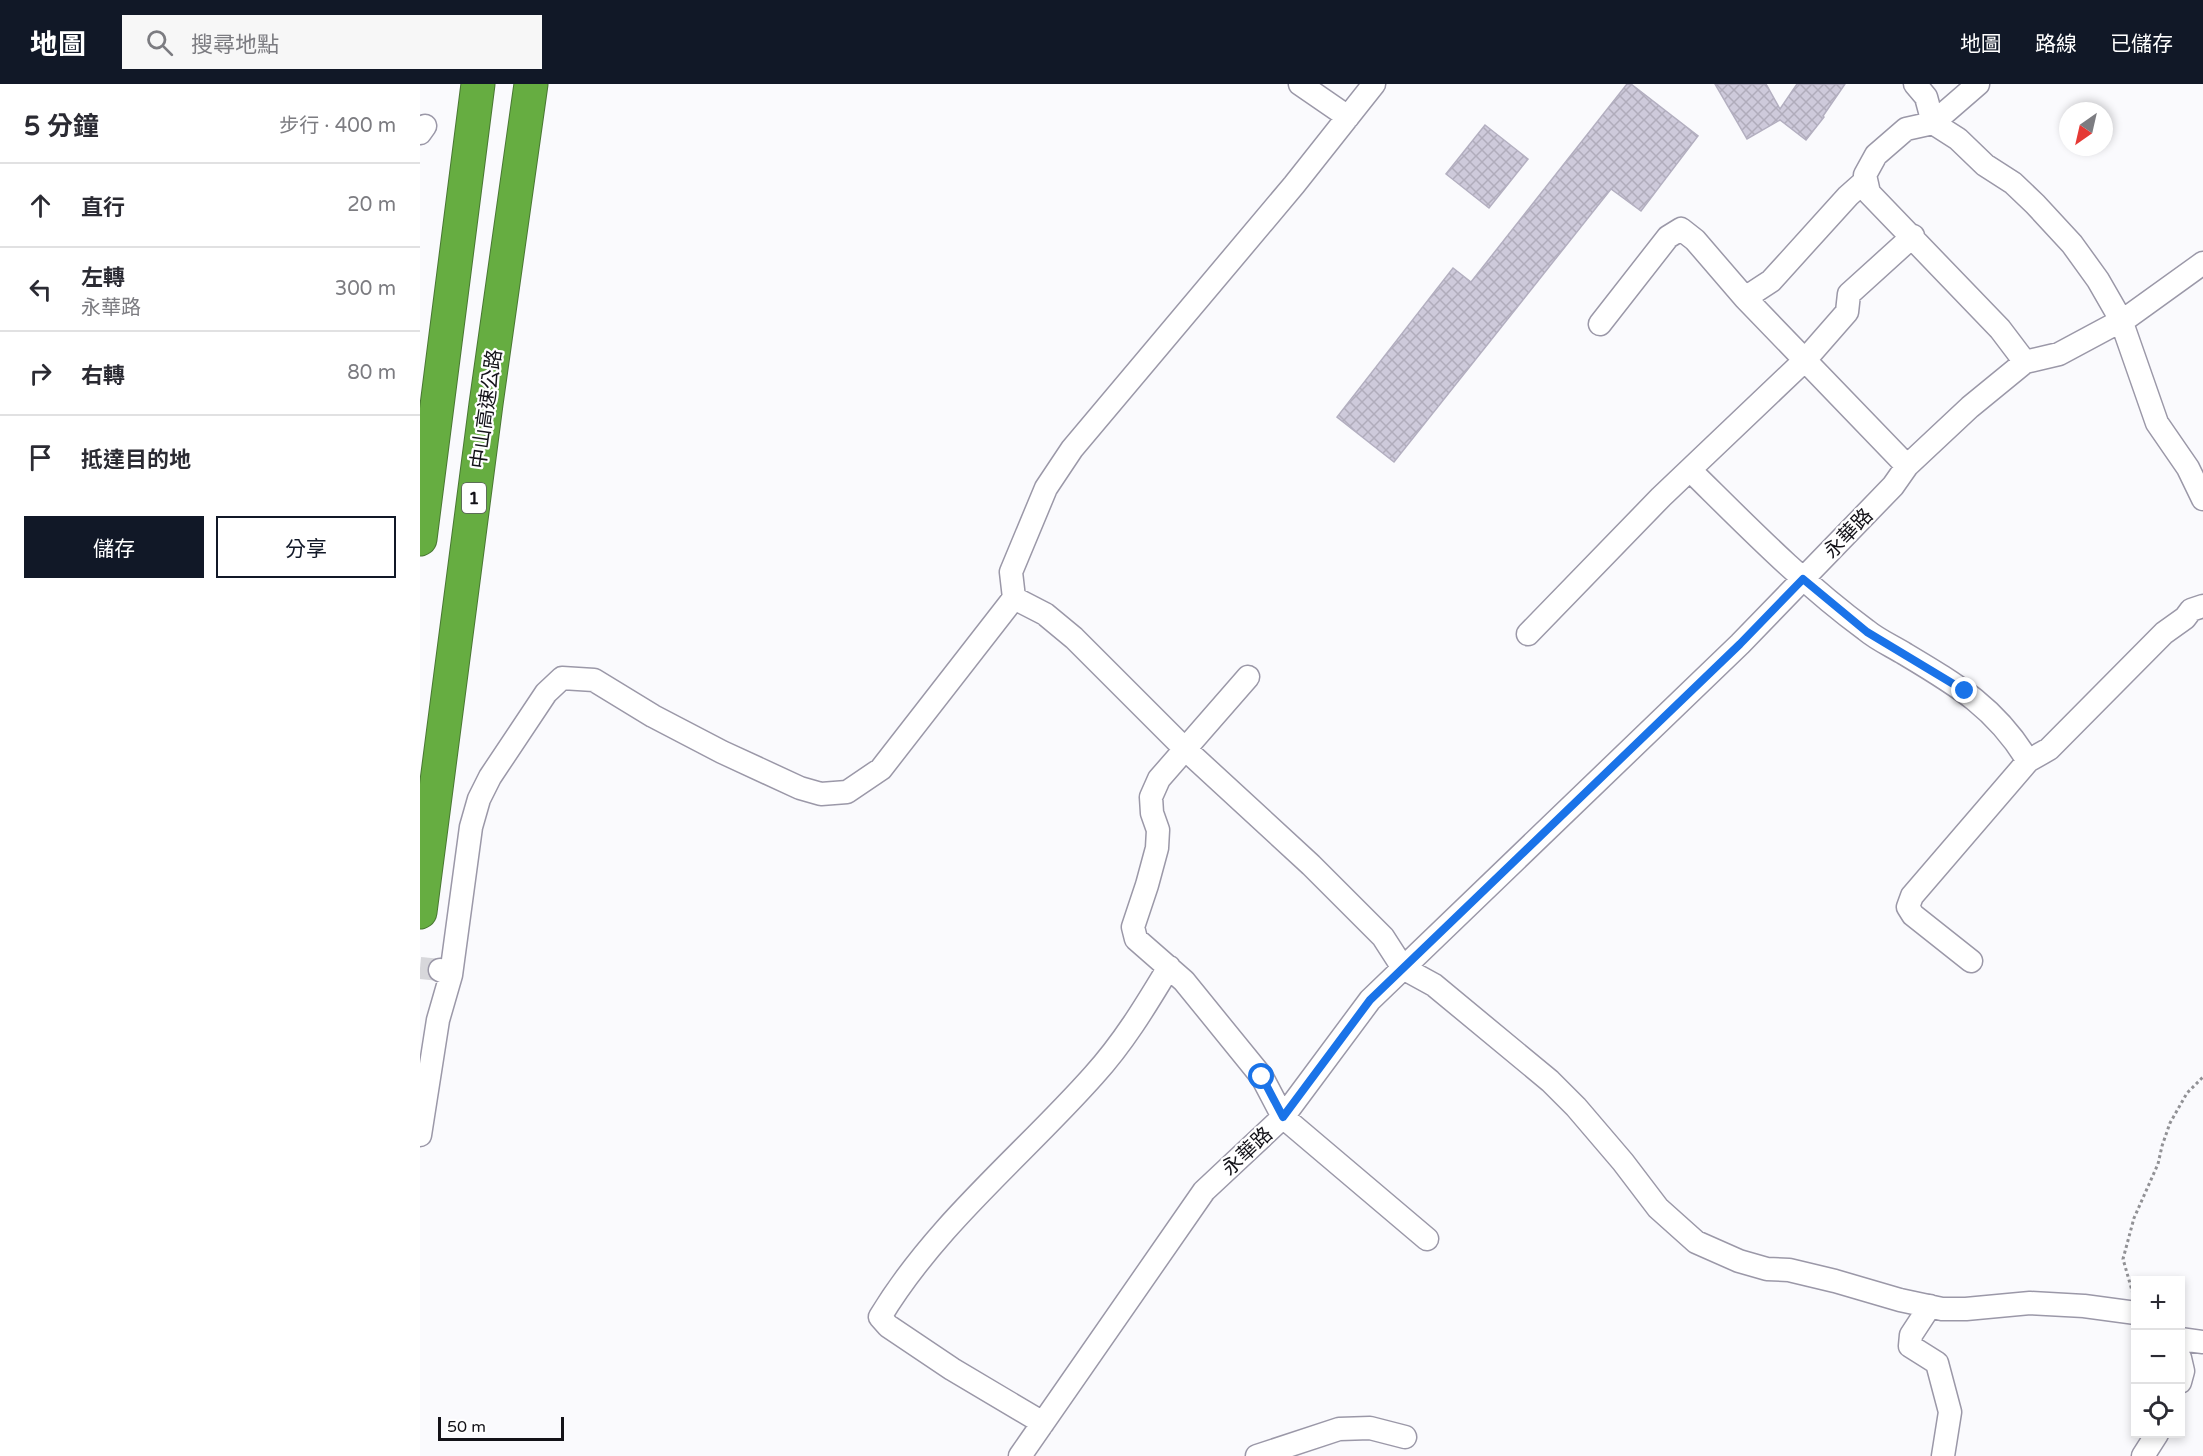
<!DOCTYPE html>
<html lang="zh-TW">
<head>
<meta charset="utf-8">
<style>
	:root { --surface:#fff; --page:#f7f7f7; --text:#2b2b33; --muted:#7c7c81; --line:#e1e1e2; --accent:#111827 }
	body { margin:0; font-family:"Varela Round","Noto Sans TC",sans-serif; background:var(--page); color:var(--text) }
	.controls { position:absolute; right:18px; bottom:18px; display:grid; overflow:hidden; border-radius:0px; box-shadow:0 3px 9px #0003 }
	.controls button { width:54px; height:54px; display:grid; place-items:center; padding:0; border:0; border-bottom:2px solid var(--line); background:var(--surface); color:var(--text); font:30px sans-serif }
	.compass { position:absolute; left:1639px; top:18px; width:54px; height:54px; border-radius:50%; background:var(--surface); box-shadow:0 3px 9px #0003; rotate:214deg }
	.scale { position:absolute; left:18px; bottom:15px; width:126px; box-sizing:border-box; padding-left:6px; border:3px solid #131218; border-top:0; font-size:16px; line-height:21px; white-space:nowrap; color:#131218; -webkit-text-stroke:4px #fff; paint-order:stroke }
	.stop { position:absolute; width:18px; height:18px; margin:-14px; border:4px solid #1a73e8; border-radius:50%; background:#fff }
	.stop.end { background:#1a73e8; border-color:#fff; box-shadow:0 2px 6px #0008 }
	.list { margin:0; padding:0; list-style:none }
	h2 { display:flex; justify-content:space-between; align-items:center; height:78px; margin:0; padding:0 24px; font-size:26px }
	h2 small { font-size:20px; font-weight:400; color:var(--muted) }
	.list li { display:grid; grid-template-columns:39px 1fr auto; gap:18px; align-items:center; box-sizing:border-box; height:84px; padding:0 24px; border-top:2px solid var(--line) }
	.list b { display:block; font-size:22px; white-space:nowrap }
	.list p { margin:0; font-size:20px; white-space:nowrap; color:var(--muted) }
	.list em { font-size:20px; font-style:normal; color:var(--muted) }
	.actions { display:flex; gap:12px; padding:18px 24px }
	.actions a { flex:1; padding:14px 0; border:2px solid var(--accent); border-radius:0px; text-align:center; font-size:21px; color:var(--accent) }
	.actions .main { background:var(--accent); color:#fff }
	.icon { flex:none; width:33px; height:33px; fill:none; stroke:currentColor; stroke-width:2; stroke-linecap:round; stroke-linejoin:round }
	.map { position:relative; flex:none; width:1783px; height:1372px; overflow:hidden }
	header { display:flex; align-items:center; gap:36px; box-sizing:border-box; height:84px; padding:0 30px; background:var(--accent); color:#fff }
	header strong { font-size:28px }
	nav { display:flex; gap:33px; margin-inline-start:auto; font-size:21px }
	.search { width:420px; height:54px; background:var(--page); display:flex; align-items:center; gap:15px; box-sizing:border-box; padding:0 21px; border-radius:0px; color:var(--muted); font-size:22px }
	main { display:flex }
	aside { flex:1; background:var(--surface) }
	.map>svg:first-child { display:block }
</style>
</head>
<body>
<header>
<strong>地圖</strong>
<div class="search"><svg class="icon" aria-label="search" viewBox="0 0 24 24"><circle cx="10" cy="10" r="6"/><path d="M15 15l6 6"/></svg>搜尋地點</div>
<nav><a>地圖</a><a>路線</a><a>已儲存</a></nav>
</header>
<main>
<aside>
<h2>5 分鐘<small>步行 · 400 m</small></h2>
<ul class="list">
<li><svg class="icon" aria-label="ahead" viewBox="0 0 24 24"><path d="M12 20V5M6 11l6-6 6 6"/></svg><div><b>直行</b></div><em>20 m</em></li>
<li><svg class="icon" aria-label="left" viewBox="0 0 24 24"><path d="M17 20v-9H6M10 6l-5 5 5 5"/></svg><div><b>左轉</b><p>永華路</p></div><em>300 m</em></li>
<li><svg class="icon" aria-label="right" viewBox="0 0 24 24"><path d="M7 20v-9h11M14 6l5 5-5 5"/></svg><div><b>右轉</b></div><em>80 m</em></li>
<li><svg class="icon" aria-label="arrive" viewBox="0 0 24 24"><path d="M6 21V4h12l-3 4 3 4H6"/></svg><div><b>抵達目的地</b></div></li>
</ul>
<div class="actions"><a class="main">儲存</a><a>分享</a></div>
</aside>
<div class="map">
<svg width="1783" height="1372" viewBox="0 0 1783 1372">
	<defs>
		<pattern id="building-cross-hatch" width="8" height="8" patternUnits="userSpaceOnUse" patternTransform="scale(1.5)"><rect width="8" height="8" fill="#cecadb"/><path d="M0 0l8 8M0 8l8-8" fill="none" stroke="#b0acbb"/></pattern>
	</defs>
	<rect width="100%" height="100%" fill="#fafafd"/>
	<!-- building -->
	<path fill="url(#building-cross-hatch)" stroke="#b3afc0" stroke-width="1.5" d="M1207 0H1211L1278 52 1221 127 1191 105 974 378 917 333 1033 184 1051 198Z
		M1295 0H1346L1360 25 1377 0H1425L1403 32 1404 33 1386 56 1360 36 1327 55Z
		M1065 41 1108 75 1069 124 1026 90Z"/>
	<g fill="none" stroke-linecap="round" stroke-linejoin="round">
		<!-- minor-tunnel -->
		<path stroke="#d7d7db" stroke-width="22" stroke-dasharray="22 11" stroke-linecap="butt" d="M0 884 20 886"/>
		<!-- minor casing -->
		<g stroke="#9b98a8" stroke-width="25">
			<path id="minor" d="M880 0 928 33
				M1495 0 1506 13 1513 39 1558 0
				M0 49 5 42
				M1325 214 1351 197 1428 112 1446 96
				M1180 240 1248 153 1261 145 1275 156 1325 214 1487 382
				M1605 278 1580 245 1449 109 1445 91 1456 71 1486 45 1513 39 1538 55 1565 81 1593 99 1615 120 1652 160 1678 196 1701 236 1737 339 1768 384 1783 415
				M1270 386C1327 442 1382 499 1446 546 1458 556 1472 562 1485 570 1537 601 1576 624 1608 677
				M594 514 625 530 654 554 764 664 891 781 963 853 983 884 1014 901 1130 997 1156 1023 1203 1078 1238 1124 1276 1158 1319 1177 1347 1185 1369 1186 1415 1197 1480 1216 1522 1225H1546L1610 1219 1664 1222 1716 1229
				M1108 550 1241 413 1385 276 1427 228 1429 210 1493 152
				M828 593 739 695 731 713 732 729 738 746 737 764 727 801 713 843 716 855 764 897 842 993 863 1033 1007 1155
				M1551 877 1493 831 1488 823 1492 812 1608 677 1629 665 1744 549 1765 534 1771 526 1783 522
				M20 886 31 891 51 743 59 715 70 693 126 609 142 594 174 596 233 632 302 668 380 704 401 710 427 708 461 685 594 514 591 488 626 404 652 365 874 101 954 0
				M0 1051 18 936 31 891
				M1510 1222 1491 1251 1490 1262 1517 1279 1530 1328 1523 1372
				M1760 1255 1783 1258
				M1760 1274 1763 1287 1760 1298
				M623 1339 532 1285 468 1242 460 1233C516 1140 603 1071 674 991 704 958 726 921 749 883
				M600 1372 784 1107 863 1033 950 916 1320 560 1473 402 1487 382 1550 323 1605 278 1639 270 1708 233 1783 179
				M837 1372 919 1345 950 1344 985 1353
				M1723 1372 1737 1350"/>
		</g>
		<!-- highway casing -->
		<g stroke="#497733" stroke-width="35">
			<path id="highway" d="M0 455 58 0
				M0 828 66 320 111 0"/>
		</g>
		<!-- path -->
		<path stroke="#919195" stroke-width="3" stroke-dasharray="3 3" stroke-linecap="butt" d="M1713 1210 1703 1175 1714 1134 1738 1080 1742 1062 1750 1039 1767 1009 1783 993"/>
		<!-- minor -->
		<use href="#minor" stroke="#fff" stroke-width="22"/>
		<!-- highway -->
		<use href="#highway" stroke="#66ad41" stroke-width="33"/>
	</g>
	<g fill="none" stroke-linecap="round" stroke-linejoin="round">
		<!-- route -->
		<path stroke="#1a73e8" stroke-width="8" d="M842 993 863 1033 950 916 1320 560 1383 495 1447 548 1545 607"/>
	</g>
	<g text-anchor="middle" stroke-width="4.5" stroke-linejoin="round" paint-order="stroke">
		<!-- shield labels -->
		<rect fill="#fff" stroke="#5a595d" stroke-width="1.5" x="42" y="399" width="24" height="30" rx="4.5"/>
		<g font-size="18" font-weight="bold" fill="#131218">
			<text x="54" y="420">1</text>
		</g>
		<!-- street labels -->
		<g font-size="20" fill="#131218" stroke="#fff">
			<text transform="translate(66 325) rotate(-82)" y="7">中山高速公路</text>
			<text transform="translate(1428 449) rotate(-46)" y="7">永華路</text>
			<text transform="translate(827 1067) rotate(-43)" y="7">永華路</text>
		</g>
	</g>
</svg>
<div class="controls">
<button>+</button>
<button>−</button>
<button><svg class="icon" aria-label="locate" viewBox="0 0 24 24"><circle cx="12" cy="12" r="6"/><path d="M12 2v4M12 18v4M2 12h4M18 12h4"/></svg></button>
</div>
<svg class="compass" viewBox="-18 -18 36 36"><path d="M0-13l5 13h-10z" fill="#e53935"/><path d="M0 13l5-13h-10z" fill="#7c7c81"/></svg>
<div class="scale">50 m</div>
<div class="stop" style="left:842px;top:993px"></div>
<div class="stop end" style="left:1545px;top:607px"></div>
</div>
</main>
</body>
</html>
